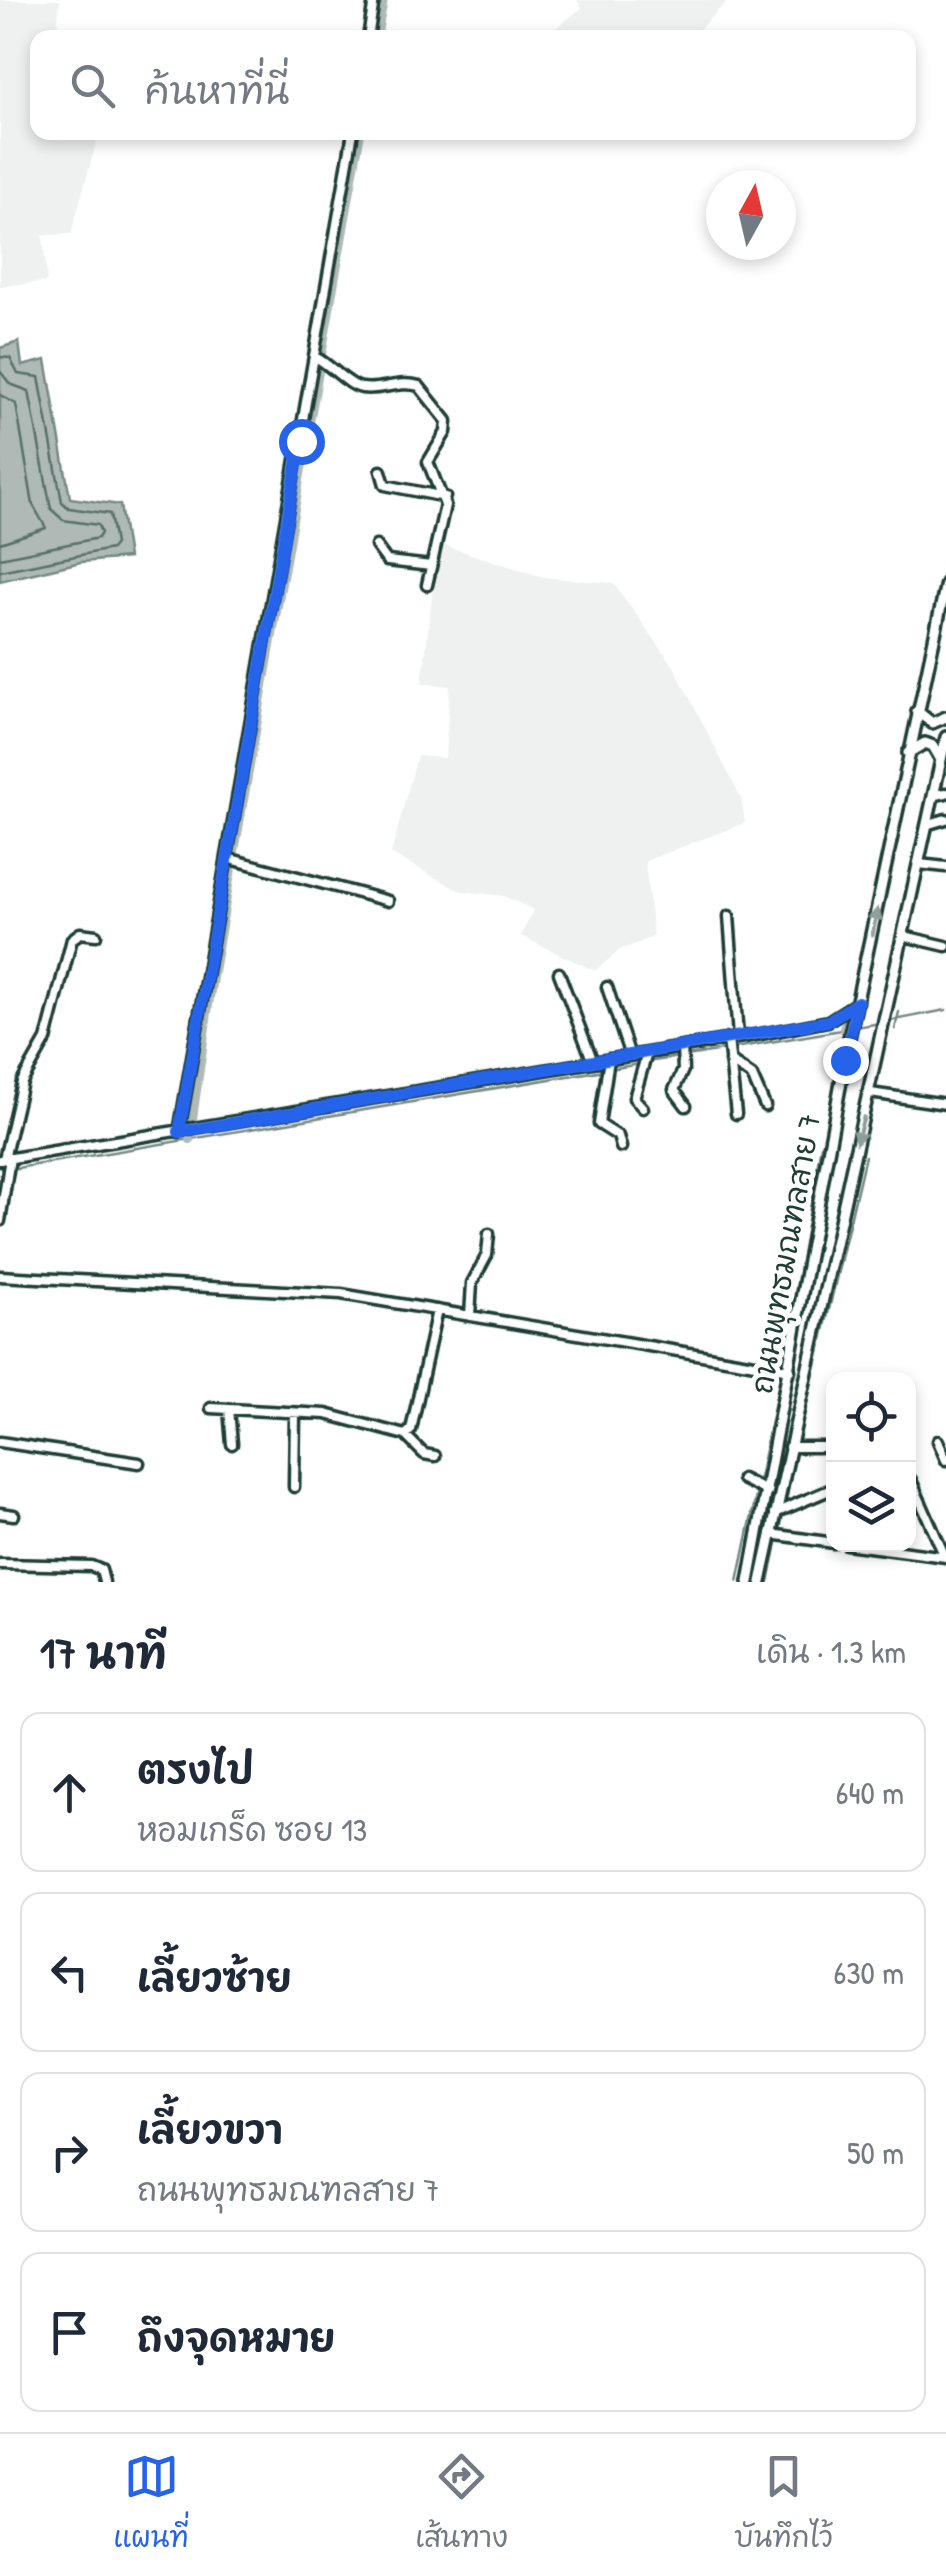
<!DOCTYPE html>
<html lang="th">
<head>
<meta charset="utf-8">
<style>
	:root { --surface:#fff; --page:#f6f6f7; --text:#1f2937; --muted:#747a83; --line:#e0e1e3; --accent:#2563eb }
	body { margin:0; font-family:"Patrick Hand","Playpen Sans Thai",sans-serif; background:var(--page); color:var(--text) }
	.controls { position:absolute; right:30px; bottom:30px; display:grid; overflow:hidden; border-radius:20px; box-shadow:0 5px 15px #0003 }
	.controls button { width:90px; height:90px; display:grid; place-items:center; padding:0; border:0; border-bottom:2px solid var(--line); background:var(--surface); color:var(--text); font:50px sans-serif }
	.compass { position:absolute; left:706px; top:170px; width:90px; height:90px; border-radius:50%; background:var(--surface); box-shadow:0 5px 15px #0003; rotate:8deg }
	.stop { position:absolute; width:30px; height:30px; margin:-22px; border:8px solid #2563eb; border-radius:50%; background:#fff }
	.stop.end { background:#2563eb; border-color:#fff; box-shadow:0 2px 10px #0008 }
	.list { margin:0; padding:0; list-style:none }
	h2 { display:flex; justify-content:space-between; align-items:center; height:130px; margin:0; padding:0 40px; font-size:42px }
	h2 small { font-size:32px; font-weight:400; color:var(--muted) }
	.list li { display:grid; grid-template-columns:65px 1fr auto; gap:30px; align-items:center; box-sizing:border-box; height:160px; margin:0 20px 20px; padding:0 20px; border:2px solid var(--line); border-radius:20px }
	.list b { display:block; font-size:38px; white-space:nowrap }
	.list p { margin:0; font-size:32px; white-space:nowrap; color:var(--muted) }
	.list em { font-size:32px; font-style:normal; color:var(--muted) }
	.icon { flex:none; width:55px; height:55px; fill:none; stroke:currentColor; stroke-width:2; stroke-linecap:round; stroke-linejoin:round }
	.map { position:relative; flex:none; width:946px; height:1582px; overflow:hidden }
	.search { position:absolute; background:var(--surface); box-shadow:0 5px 15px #0003; left:30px; right:30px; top:30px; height:110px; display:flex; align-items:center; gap:25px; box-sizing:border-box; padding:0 35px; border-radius:20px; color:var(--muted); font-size:38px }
	.sheet { height:850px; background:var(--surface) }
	nav { display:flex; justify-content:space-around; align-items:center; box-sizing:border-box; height:140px; border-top:2px solid var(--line); background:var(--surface); font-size:28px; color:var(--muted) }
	nav a { display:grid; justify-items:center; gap:5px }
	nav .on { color:var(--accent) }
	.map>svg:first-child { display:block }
</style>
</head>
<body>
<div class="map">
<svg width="946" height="1582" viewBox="0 0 946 1582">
	<rect width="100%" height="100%" fill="#fff"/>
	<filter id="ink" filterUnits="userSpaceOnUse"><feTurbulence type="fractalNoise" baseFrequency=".01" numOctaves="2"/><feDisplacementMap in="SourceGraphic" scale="20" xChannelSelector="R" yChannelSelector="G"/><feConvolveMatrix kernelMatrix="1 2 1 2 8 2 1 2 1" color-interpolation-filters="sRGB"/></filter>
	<g filter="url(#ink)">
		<!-- built -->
		<path fill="#eef1f0" d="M0 0H60L56 37 38 38V132L99 133 71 234 43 235 47 282 0 286Z
			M577 0H729L691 37H544L582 8Z
			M443 545 543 577 613 583 672 663 741 798 745 823 645 861 653 937 620 950 595 971 521 936 533 910 504 896 461 891 391 854 417 756 445 758 450 686 422 683 434 578Z"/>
		<!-- water -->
		<path fill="#afbab7" stroke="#758883" stroke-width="2.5" d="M19 342 22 366 46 360 70 498 120 505 128 558 81 562 0 581V348Z"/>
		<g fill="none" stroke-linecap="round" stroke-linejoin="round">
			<!-- shore -->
			<path stroke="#596f68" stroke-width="2.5" d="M0 357 10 358 18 374 39 377 62 502 69 508 110 514 115 544 111 549 0 571
				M0 371 10 384 29 391 51 509 63 520 98 525 101 533 98 538 0 558
				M0 395 16 404 33 505 46 528 0 543"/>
			<!-- stream -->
			<path stroke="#758883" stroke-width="2.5" d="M889 1021 946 1010
				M855 1027 881 1023
				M895 1029 899 1012
				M687 1056 847 1029
				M647 1062 679 1057
				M11 1169 640 1064
				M783 1366 821 1145
				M798 1442 865 1156
				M758 1483 781 1373
				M785 1506 796 1450
				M780 1530 783 1514
				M738 1582 757 1491
				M769 1582 778 1538"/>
			<!-- canal -->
			<path stroke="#afbab7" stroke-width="8" d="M377 38 384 0
				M843 1029 845 1022
				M190 1140 213 977 361 132"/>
			<!-- minor casing -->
			<g stroke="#1f3d34" stroke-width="15">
				<path id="minor" d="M368 38 374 0
					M315 357C331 365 348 386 362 388 381 391 400 380 419 386L447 421 446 432 428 462 445 505 427 585
					M381 471 385 485 445 497
					M376 546 387 561 431 566
					M935 795 946 793
					M929 824 946 819
					M227 858 388 901
					M919 864 946 867
					M729 916 738 1037
					M904 936 946 946
					M559 973 593 1062
					M607 987 630 1056
					M728 1039 736 1114
					M682 1047 683 1070 674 1090 686 1106
					M609 1059 599 1124 618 1136 621 1147
					M730 1061 752 1076 765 1106
					M870 1093 946 1104
					M643 1108 634 1098 647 1053
					M179 1132 353 132
					M4 1159 22 1082 46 1040 72 939 80 933 96 935
					M0 1160 762 1034 828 1021 858 1002
					M0 1221 10 1158
					M0 1276 341 1294 790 1370
					M470 1316 472 1283 487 1255 489 1234
					M211 1408 326 1414 405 1435 411 1430 437 1310
					M229 1409 232 1444
					M405 1435 424 1454 435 1456
					M938 1441 946 1460
					M0 1442 139 1463
					M789 1447H834
					M742 1479 768 1492
					M911 1480 945 1557
					M294 1487 295 1413
					M0 1513 14 1515
					M775 1513 834 1488
					M771 1534 834 1543
					M846 1544 946 1557
					M0 1564 91 1566 101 1570 104 1582"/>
			</g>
			<!-- major casing -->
			<g stroke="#1f3d34" stroke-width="16">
				<path id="major" d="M917 711 932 723 946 717
					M908 753 925 743 933 746 941 760
					M749 1582 849 1038 946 583
					M761 1582 946 737"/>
			</g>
			<!-- minor -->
			<use href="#minor" stroke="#fff" stroke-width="8"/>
			<!-- major -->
			<use href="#major" stroke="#fff" stroke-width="9"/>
		</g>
		<!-- one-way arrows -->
		<defs><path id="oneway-solid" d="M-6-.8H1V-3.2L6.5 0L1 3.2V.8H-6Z" transform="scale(2.5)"/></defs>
		<g fill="#8f9e9a">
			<use href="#oneway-solid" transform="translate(875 922) rotate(-79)"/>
			<use href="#oneway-solid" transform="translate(860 1130) rotate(106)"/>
		</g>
	</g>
	<g fill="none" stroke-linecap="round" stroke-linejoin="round" filter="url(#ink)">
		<!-- route -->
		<path stroke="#2563eb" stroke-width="12" d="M301 441 179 1132 828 1021 858 1002 845 1060"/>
	</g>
	<g text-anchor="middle" stroke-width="10" stroke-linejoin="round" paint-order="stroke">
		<!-- street labels -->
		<g font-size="30" fill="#1f3d34" stroke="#fff">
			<text transform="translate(786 1254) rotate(-80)" y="10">ถนนพุทธมณฑลสาย 7</text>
		</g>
	</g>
</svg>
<div class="controls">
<button><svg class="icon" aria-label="locate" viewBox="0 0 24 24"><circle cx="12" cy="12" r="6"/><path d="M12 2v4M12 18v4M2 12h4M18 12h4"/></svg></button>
<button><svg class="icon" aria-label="layers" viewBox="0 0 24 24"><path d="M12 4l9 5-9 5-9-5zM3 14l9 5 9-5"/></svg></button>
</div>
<svg class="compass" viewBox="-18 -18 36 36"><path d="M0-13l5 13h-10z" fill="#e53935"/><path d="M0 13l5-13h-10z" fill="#747a83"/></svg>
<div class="stop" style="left:301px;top:441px"></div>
<div class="stop end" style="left:845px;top:1060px"></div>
<div class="search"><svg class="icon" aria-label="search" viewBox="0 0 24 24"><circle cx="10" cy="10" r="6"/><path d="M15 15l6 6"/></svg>ค้นหาที่นี่</div>
</div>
<section class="sheet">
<h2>17 นาที<small>เดิน · 1.3 km</small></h2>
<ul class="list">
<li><svg class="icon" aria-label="ahead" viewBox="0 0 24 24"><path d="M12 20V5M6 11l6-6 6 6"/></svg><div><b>ตรงไป</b><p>หอมเกร็ด ซอย 13</p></div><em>640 m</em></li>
<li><svg class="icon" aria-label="left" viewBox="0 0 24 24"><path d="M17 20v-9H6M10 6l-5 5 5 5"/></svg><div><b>เลี้ยวซ้าย</b></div><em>630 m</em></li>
<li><svg class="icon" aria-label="right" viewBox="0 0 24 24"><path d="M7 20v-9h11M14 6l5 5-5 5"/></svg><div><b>เลี้ยวขวา</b><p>ถนนพุทธมณฑลสาย 7</p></div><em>50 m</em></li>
<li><svg class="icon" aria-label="arrive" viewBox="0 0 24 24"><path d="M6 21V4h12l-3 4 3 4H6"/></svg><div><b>ถึงจุดหมาย</b></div></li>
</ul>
</section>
<nav>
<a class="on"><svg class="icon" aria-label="map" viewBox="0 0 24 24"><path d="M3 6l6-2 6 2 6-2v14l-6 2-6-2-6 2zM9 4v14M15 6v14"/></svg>แผนที่</a>
<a><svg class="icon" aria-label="directions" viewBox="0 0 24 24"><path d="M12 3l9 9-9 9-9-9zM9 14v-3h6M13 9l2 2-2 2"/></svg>เส้นทาง</a>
<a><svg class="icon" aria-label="saved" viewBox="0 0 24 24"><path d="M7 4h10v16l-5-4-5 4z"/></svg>บันทึกไว้</a>
</nav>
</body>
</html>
